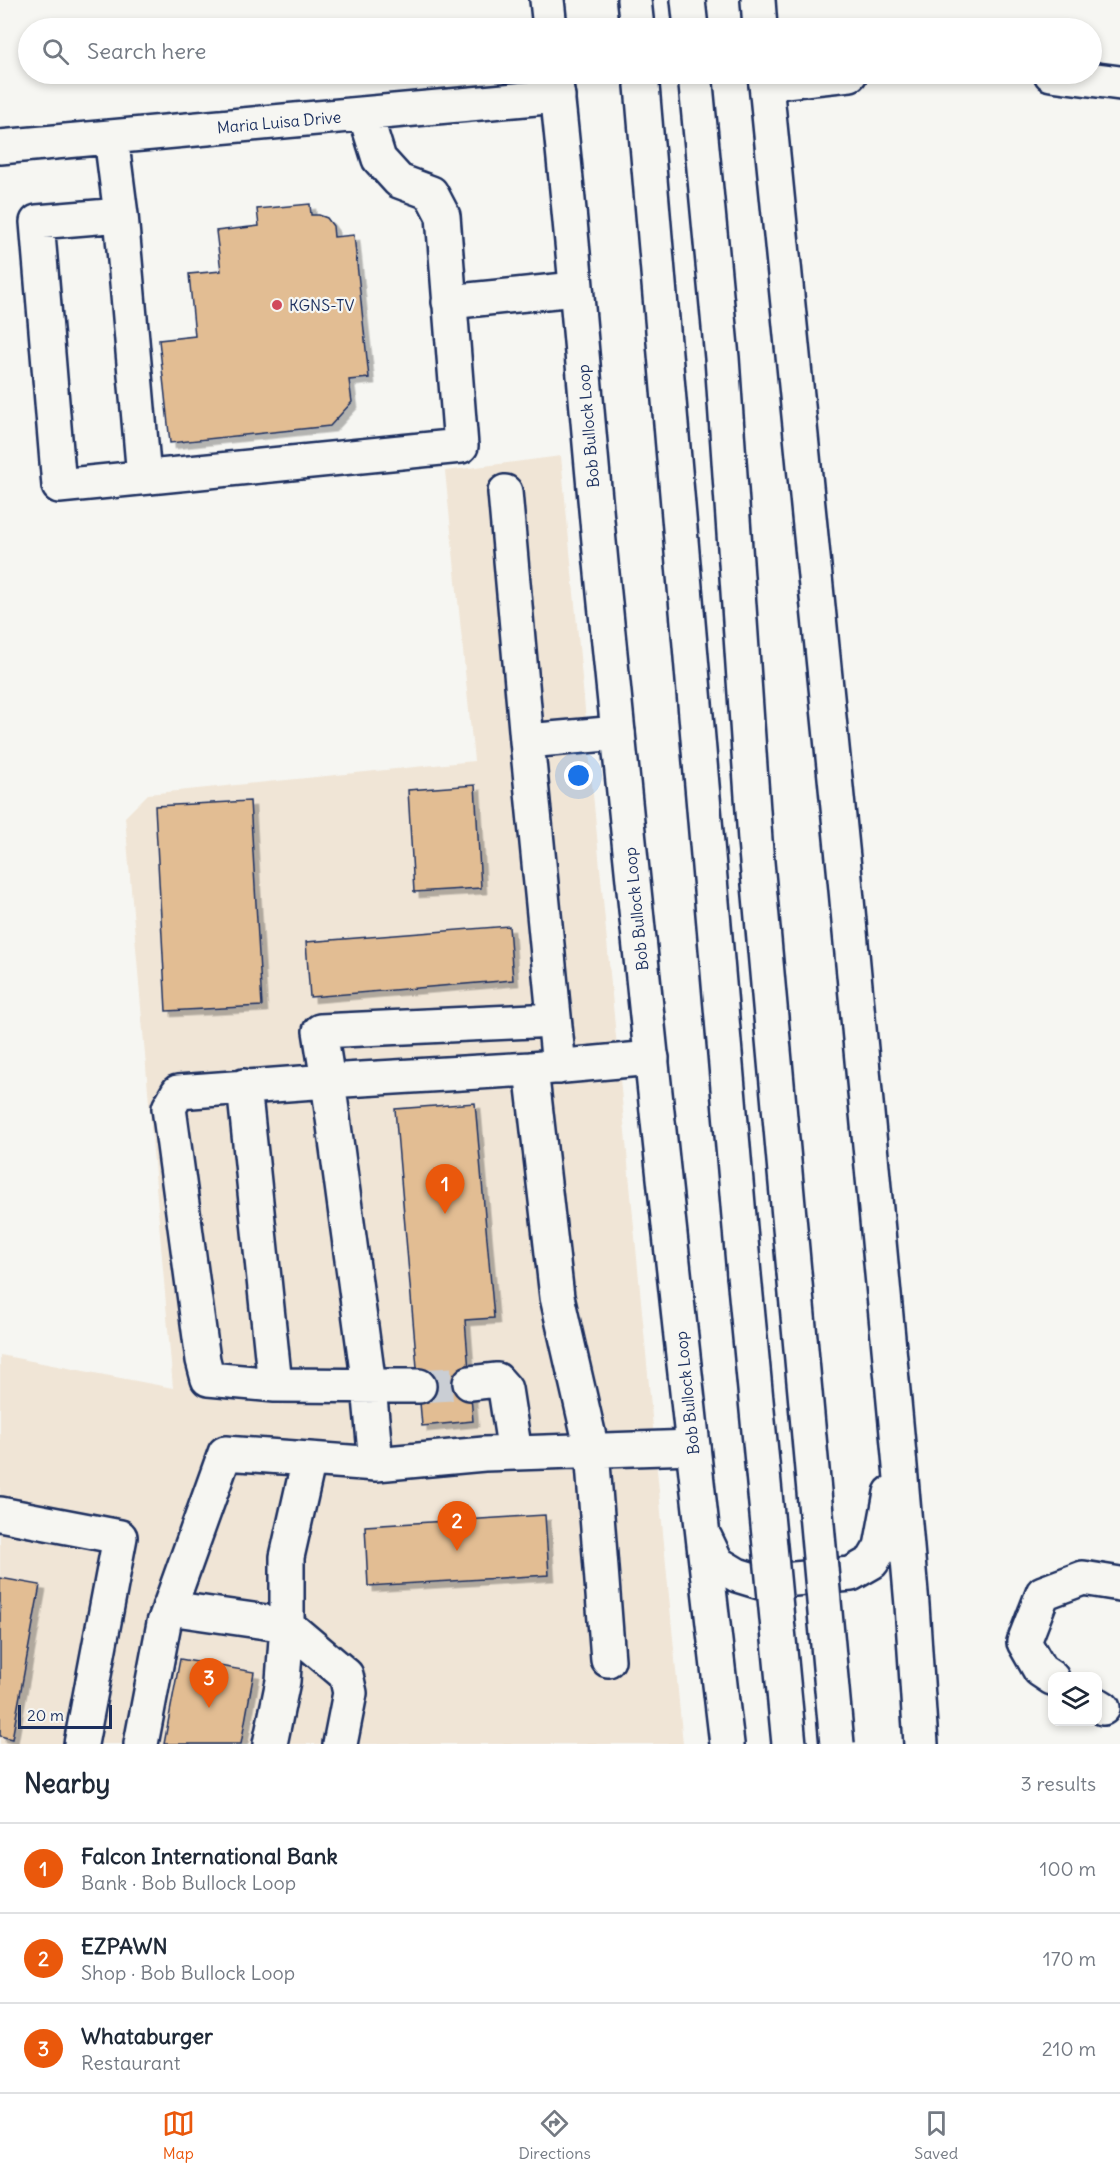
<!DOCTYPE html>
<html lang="en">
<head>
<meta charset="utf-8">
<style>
	:root { --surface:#fff; --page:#f2f2f3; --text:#1f2937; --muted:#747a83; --line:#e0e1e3; --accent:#ea580c }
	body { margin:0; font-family:Delius,sans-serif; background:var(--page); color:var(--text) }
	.controls { position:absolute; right:18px; bottom:18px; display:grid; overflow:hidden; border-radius:12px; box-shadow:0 3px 9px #0003 }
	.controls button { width:54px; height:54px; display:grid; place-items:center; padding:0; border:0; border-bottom:2px solid var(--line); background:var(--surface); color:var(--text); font:30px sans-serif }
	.scale { position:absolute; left:18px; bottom:15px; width:94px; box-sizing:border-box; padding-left:6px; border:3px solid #1b2f5e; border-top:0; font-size:16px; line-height:21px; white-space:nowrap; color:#1b2f5e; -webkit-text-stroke:4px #f6f6f2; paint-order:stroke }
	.you { position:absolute; left:579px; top:776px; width:21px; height:21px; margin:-15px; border:4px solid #fff; border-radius:50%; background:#1a73e8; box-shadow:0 0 0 9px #1a73e833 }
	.badge { display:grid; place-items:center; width:39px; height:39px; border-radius:50%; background:var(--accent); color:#fff; font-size:20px; font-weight:700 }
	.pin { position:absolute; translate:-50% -50px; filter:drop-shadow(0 2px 3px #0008) }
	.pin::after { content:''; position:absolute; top:32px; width:21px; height:18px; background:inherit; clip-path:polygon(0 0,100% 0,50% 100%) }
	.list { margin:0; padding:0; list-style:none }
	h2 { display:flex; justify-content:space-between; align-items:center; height:78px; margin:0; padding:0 24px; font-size:26px }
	h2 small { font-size:20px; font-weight:400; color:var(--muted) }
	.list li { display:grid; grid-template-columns:39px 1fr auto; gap:18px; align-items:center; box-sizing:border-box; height:90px; padding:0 24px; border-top:2px solid var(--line) }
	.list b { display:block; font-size:22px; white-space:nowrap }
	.list p { margin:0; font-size:20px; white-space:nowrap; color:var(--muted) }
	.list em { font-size:20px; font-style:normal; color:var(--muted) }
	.icon { flex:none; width:33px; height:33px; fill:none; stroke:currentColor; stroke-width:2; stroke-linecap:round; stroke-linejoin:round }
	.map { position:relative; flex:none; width:1120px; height:1744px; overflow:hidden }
	.search { position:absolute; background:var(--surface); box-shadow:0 3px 9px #0003; left:18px; right:18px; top:18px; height:66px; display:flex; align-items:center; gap:15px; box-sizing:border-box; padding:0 21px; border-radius:33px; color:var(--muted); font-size:22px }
	.sheet { height:348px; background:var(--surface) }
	nav { display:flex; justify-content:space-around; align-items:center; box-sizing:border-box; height:84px; border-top:2px solid var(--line); background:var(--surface); font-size:16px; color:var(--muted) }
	nav a { display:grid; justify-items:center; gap:3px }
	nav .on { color:var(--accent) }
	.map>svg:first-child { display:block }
</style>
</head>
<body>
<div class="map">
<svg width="1120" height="1744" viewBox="0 0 1120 1744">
	<defs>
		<filter id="shadow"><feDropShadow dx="5.5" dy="5.5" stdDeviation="0" flood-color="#0004"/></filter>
	</defs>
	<rect width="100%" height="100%" fill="#f6f6f2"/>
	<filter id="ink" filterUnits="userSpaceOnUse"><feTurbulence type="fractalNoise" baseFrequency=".0167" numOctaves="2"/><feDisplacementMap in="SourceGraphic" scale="12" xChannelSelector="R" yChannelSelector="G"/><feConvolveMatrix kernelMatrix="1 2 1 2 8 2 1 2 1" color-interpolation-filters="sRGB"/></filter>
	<g filter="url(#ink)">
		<!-- built -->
		<path fill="#f0e5d6" d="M561 456 683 1744H0V1355L173 1388 125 817 148 794 474 761 445 471Z"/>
		<!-- building -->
		<path fill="#e2bd93" stroke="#1b2f5e" stroke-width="1.5" filter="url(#shadow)" d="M310 204 311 215H319L327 218 333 226 334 237 354 235 369 378 349 380 352 402 330 426 170 443 159 340 195 336 189 274 221 271 216 231 259 226 257 209Z
			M475 785 481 888 414 892 408 790Z
			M250 801 262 1006 166 1011 155 806Z
			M509 926 513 980 310 997 306 942Z
			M475 1103 494 1318 465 1320 473 1421 422 1426 395 1109Z
			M545 1515 549 1575 368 1586 365 1526Z
			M0 1578 40 1585 12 1739 0 1736Z
			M180 1659 254 1672 241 1744H164Z"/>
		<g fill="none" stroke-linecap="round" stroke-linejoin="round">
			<!-- minor-tunnel -->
			<path stroke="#caced4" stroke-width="33" stroke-dasharray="33 16" stroke-linecap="butt" d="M419 1386 470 1383"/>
			<!-- minor casing -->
			<g stroke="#1b2f5e" stroke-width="38">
				<path id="minor" d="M1051 74 1120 83
					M766 83 850 74
					M111 137 121 215
					M0 147 558 96
					M449 302 575 289
					M144 477 121 215 37 222 59 486 461 446 443 216 431 193 399 181 379 159 365 114
					M505 492 527 741
					M559 1067 527 741 618 733
					M531 1069 557 1297 592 1450 608 1660
					M244 1086 275 1385 419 1386
					M470 1383 497 1380 505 1389 515 1453
					M275 1385 208 1379 203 1360 169 1108 178 1092 328 1081 320 1031 554 1020
					M376 1464 369 1386 328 1081 531 1069 652 1058
					M0 1514 120 1537 81 1744
					M169 1608 287 1625 346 1675 350 1693 340 1744
					M1052 1678 1040 1670 1024 1642 1043 1593 1083 1578 1120 1584
					M1098 1705 1103 1708
					M141 1744 164 1623 225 1453 309 1459
					M270 1744 283 1681 287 1625V1557L309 1459 376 1464 484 1454 693 1447"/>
			</g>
			<!-- major casing -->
			<g stroke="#1b2f5e" stroke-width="38">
				<path id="major" d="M547 0 550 28
					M758 0 760 28
					M555 74C575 250 587 427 605 603 643 984 682 1364 727 1744
					M765 74 844 868 899 1455 912 1605 921 1744
					M705 1538 717 1563 737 1575 760 1582 851 1574 872 1562 881 1547 891 1493"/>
			</g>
			<!-- highway casing -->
			<g stroke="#1b2f5e" stroke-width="38">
				<path id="highway" d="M634 0 637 28
					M688 0 691 28
					M641 74 744 1275
					M695 74 722 358 755 840 794 1272"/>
			</g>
			<!-- minor -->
			<use href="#minor" stroke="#f6f6f2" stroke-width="33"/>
			<!-- major -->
			<use href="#major" stroke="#f6f6f2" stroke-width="33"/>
			<!-- highway -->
			<use href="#highway" stroke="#f6f6f2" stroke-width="33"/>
			<!-- highway-bridge casing -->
			<g stroke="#1b2f5e" stroke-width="38" stroke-linecap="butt">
				<path id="highway-bridge" d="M794 1272 837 1744
					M744 1275 789 1744"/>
			</g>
			<!-- highway-bridge -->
			<use href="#highway-bridge" stroke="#f6f6f2" stroke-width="33"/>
		</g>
	</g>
	<!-- markers -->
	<circle fill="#d1495b" stroke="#f6f6f2" stroke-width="2" cx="277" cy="305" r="6"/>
	<g text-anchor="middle" stroke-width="4.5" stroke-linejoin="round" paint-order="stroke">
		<!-- street labels -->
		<g font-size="16" fill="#1b2f5e" stroke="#f6f6f2">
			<text transform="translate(279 122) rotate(-5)" y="6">Maria Luisa Drive</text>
			<text transform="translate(588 426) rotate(-95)" y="6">Bob Bullock Loop</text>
			<text transform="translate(636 909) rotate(-96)" y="6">Bob Bullock Loop</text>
			<text transform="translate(687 1393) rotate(-96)" y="6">Bob Bullock Loop</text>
		</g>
		<!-- poi labels -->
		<g font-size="16" fill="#1b2f5e" stroke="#f6f6f2" text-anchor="start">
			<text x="289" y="311">KGNS-TV</text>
		</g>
	</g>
</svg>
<div class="controls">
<button><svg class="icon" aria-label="layers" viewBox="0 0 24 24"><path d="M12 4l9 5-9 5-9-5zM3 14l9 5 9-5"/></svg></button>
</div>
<div class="scale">20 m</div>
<div class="you"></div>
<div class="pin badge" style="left:445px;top:1214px">1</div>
<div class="pin badge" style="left:457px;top:1551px">2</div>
<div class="pin badge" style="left:209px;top:1708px">3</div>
<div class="search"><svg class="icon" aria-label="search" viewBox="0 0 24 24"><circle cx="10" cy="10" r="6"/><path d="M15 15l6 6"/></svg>Search here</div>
</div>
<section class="sheet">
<h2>Nearby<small>3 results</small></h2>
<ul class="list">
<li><span class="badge">1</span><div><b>Falcon International Bank</b><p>Bank · Bob Bullock Loop</p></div><em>100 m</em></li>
<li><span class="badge">2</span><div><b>EZPAWN</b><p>Shop · Bob Bullock Loop</p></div><em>170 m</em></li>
<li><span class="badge">3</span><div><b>Whataburger</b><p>Restaurant</p></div><em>210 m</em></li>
</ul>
</section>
<nav>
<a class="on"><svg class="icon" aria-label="map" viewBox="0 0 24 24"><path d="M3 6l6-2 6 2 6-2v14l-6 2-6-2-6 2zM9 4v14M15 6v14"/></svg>Map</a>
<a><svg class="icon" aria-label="directions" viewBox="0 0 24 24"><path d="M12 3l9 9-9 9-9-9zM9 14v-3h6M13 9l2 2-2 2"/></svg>Directions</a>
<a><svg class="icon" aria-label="saved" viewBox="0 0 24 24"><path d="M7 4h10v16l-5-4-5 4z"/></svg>Saved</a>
</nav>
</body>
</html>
